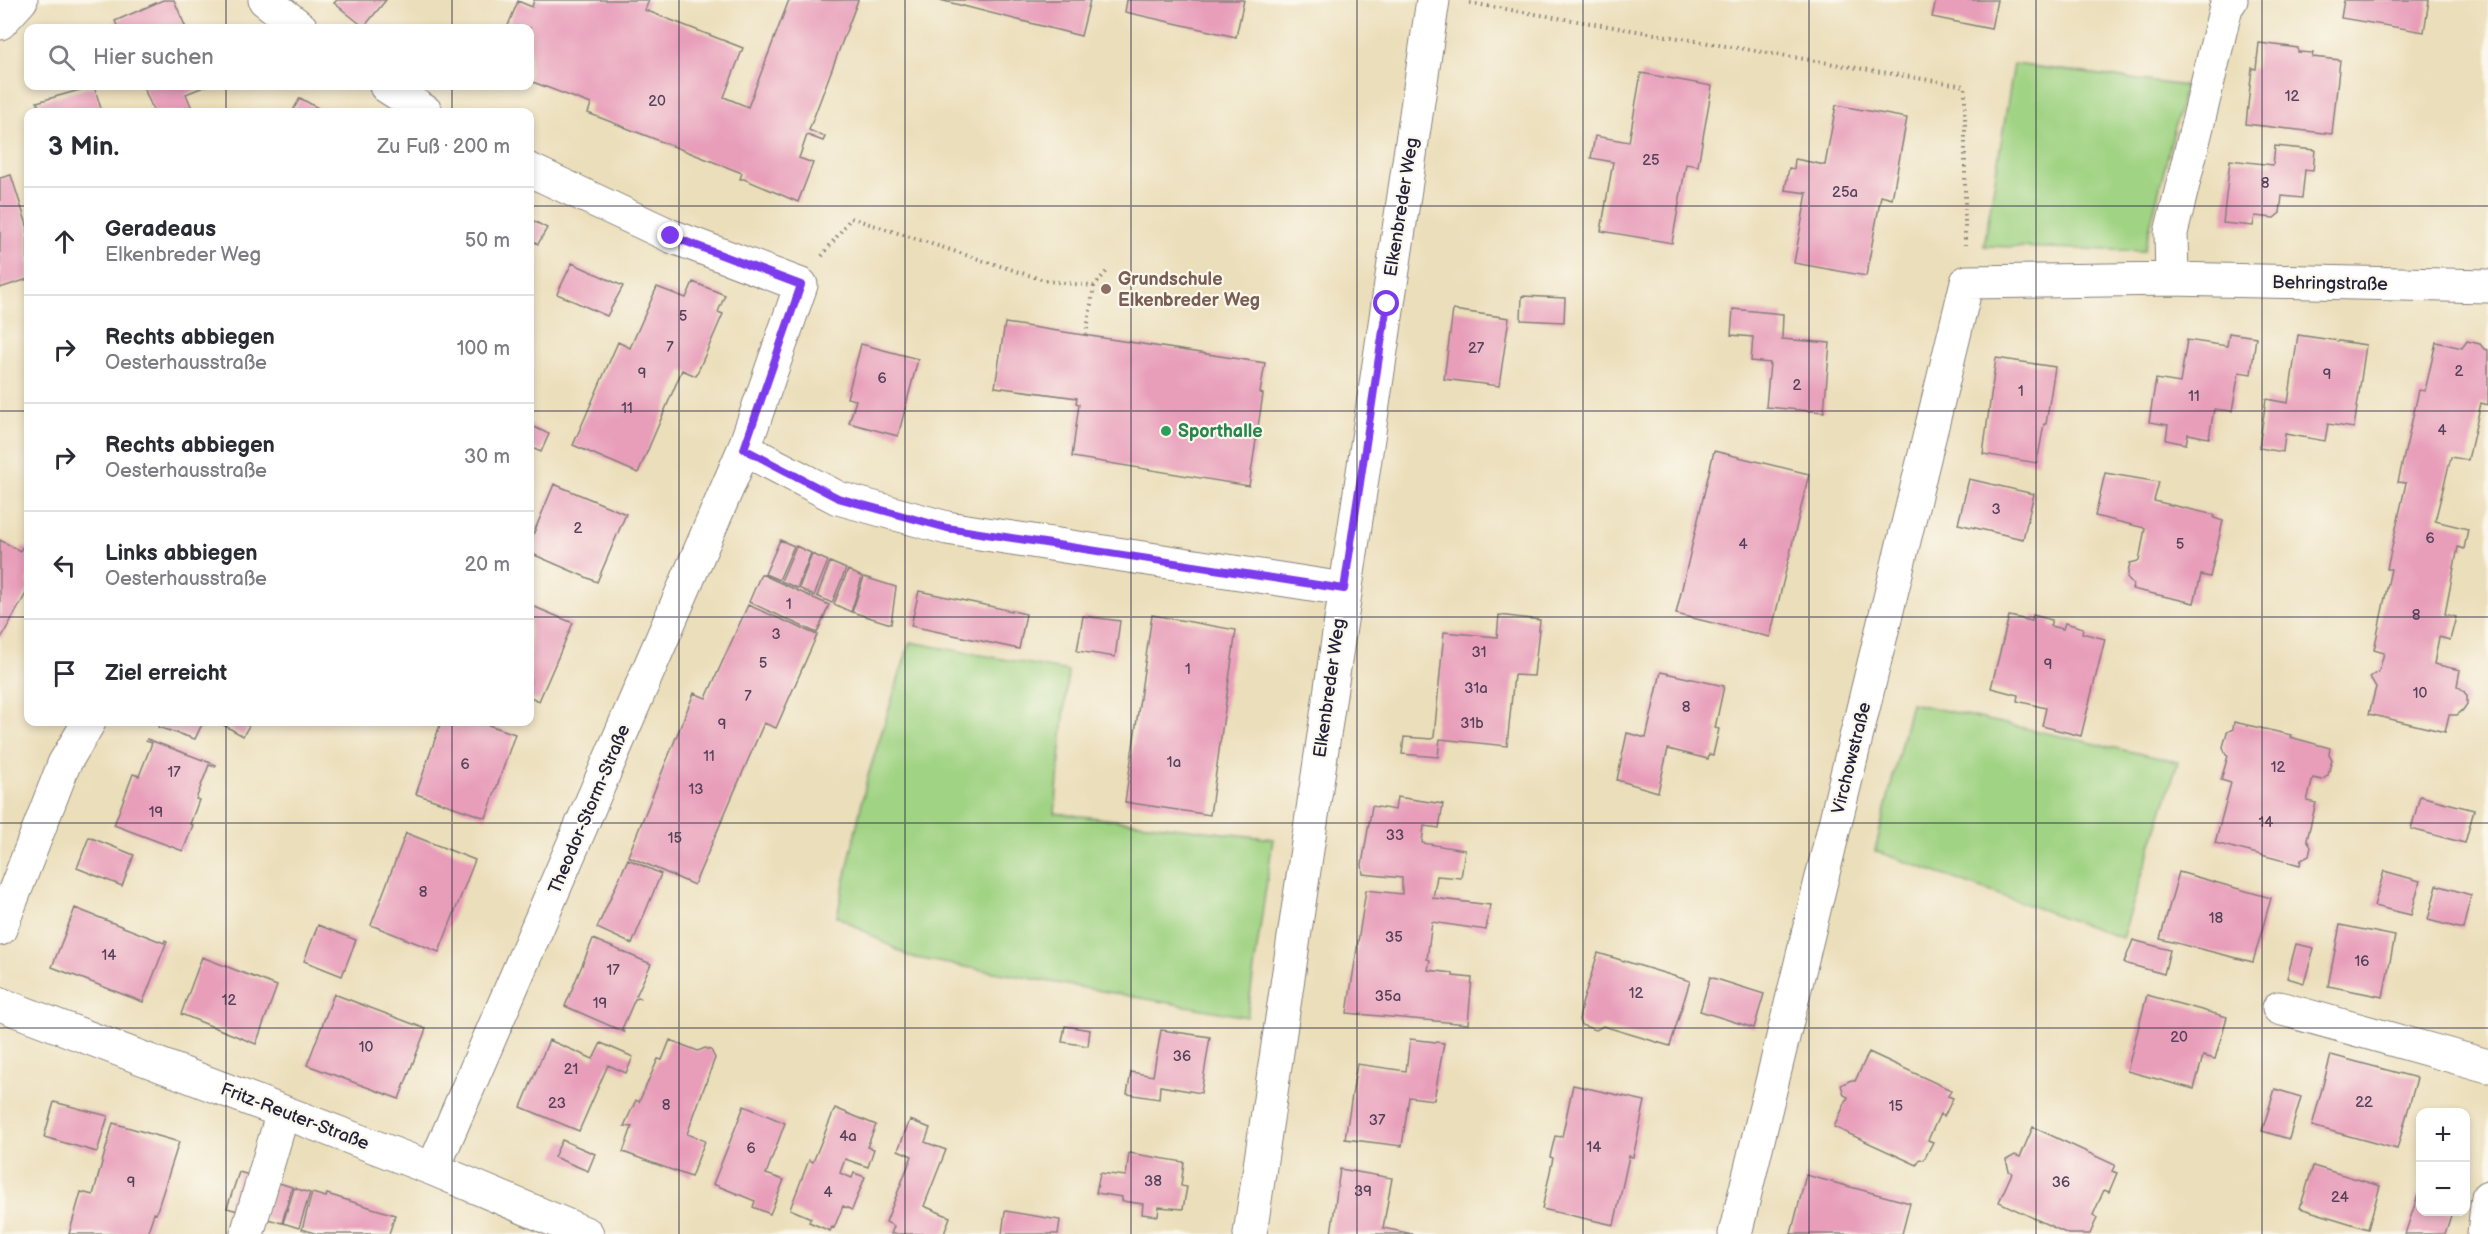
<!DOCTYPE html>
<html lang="de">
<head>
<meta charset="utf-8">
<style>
	:root { --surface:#fff; --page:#f2f2f3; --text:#2b2b33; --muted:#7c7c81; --line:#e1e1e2 }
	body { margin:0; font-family:"Balsamiq Sans",sans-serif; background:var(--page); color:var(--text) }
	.controls { position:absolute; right:18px; bottom:18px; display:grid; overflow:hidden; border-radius:12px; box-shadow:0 3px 9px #0003 }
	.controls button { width:54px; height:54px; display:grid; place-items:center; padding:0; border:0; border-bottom:2px solid var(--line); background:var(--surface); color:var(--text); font:30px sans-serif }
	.stop { position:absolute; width:18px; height:18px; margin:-14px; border:4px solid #7c3aed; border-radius:50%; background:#fff }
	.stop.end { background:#7c3aed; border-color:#fff; box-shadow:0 2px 6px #0008 }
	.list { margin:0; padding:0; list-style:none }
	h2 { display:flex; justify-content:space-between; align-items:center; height:78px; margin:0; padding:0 24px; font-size:26px }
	h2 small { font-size:20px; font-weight:400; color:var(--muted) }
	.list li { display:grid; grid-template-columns:39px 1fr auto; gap:18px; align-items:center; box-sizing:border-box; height:108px; padding:0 24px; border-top:2px solid var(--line) }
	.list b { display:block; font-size:22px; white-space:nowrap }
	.list p { margin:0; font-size:20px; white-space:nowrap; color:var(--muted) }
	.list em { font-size:20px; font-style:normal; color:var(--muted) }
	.icon { flex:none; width:33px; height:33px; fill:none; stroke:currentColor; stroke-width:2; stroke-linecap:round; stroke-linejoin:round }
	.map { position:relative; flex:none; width:2488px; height:1234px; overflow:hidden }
	.search { position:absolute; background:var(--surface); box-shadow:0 3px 9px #0003; left:24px; top:24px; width:510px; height:66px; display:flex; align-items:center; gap:15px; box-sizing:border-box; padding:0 21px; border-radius:12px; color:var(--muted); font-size:22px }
	.panel { position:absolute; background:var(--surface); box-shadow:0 3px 9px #0003; left:24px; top:108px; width:510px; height:618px; border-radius:12px }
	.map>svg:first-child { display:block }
</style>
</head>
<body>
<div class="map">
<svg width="2488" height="1234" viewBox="0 0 2488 1234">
	<rect width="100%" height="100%" fill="#fbf7ec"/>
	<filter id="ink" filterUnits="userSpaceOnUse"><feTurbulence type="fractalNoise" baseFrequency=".0167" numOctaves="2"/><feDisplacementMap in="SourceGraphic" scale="12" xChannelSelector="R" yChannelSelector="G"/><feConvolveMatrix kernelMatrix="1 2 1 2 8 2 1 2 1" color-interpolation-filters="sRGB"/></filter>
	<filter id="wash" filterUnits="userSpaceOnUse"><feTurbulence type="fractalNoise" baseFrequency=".008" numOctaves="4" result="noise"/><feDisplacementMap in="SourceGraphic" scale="24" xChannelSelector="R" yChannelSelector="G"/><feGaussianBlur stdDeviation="1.35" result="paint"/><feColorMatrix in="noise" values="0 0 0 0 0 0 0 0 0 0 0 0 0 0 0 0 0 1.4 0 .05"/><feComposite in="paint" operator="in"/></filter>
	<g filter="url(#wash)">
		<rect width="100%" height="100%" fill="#ebdeba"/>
		<!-- green -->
		<path fill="#a0d383" stroke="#617a5f" stroke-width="1.5" d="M2014 64 2185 86 2144 251 1984 246Z
			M910 642 1068 671 1055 813 1273 839 1247 1017 910 957 837 916 867 779Z
			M1911 703 2178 762 2122 938 1875 851Z"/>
		<g id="blocks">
			<!-- building -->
			<path fill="#e89db9" d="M163 0H174L186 28H118L115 21Z
				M337 0H386L364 27 334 3Z
				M534 0H649L645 10 743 48 724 97 748 107 789 0H858L809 130 825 137 823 141 807 135 799 158 813 163 798 202 744 179H740L742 173 588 113 591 104 530 81V28H507L518 1 532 7Z
				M940 0H1090L1081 36Z
				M1127 0H1244L1236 37 1125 12Z
				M1936 0H1997L1991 29 1932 17Z
				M2344 0H2429L2424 32 2341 18Z
				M2259 43 2298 48V52L2313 53 2312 57 2340 60 2332 134 2246 124 2252 68 2256 69Z
				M1641 73 1712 86 1698 166 1686 164 1672 243 1601 231 1613 162 1591 158 1595 136 1629 142Z
				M94 86 102 112H41L37 102Z
				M143 86H206L186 94 193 111 191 112H154Z
				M300 98 325 112H292Z
				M1836 105 1907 118 1892 199 1881 196 1866 276 1794 263 1807 193 1785 190 1789 168 1794 169 1795 159 1825 165Z
				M2275 146 2315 150 2313 171 2305 170 2302 198 2282 196 2280 213 2274 218 2255 216 2253 226 2223 223 2230 160 2273 165Z
				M11 175 28 228V279L0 288V178Z
				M530 219 547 228 538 244 530 239Z
				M572 263 623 286 607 316 557 294Z
				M693 282 725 295 718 312 723 314 696 376 682 370 638 473 573 445 618 342 630 348 657 287 686 298Z
				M1522 296 1565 298 1564 322 1521 320Z
				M1733 309 1783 314 1782 339 1830 343 1824 412 1766 407 1770 363 1751 361 1753 337 1731 335Z
				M1453 310 1509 318 1499 386 1444 379Z
				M1005 323 1265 363 1260 393 1263 394 1249 486 1072 457 1079 404 1076 403 1077 398 995 387Z
				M2229 333 2256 337 2251 374 2239 372 2232 411 2214 409 2209 438 2188 434 2186 444 2166 440 2168 425 2149 422 2156 379 2180 383 2187 340 2227 346Z
				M2298 335 2366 345 2354 428 2328 424 2325 441 2285 434 2283 452 2259 448 2266 399 2288 403Z
				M2467 341 2480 344 2484 349 2488 350V405L2481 403 2468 460 2451 457 2435 521 2468 529 2464 549 2458 547 2445 614 2456 617 2450 640 2439 637 2434 664 2460 670 2457 686 2463 690 2467 696V704L2463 710 2457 715H2449L2445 732 2369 714 2376 687 2370 677 2379 671 2384 653 2374 650 2391 569H2387L2406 483 2398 482 2419 390 2425 391 2436 342 2462 348Z
				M861 344 918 359 898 436 849 423 856 400 847 398Z
				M1996 358 2055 367 2046 424H2044L2037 463 1983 454Z
				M530 425 549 434 541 452 530 447Z
				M1714 451 1809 474 1770 637 1676 614Z
				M2105 473 2159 482 2154 501 2215 515 2214 518 2223 521 2210 577 2201 575 2194 603 2132 589 2133 585 2127 578 2130 563 2139 561 2145 528 2095 516Z
				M1969 479 2034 494 2023 539 1958 524Z
				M554 484 626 514 597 582 530 553V542Z
				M0 540 20 551 23 546 28 549V590L0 640Z
				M780 540 794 546 779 580 765 574Z
				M796 546 811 553 797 588 781 581Z
				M812 554 828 561 814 596 799 588Z
				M830 562 846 569 832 603 817 596Z
				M848 570 862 577 851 612 834 604Z
				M761 574 829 605 817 633 749 602Z
				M864 577 896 587 891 624 852 612Z
				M919 591 1026 614 1019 649 911 626Z
				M530 605 573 623 539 701 530 697Z
				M748 605 817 635 776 728 764 723 694 885 628 856 694 693 706 698Z
				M1152 615 1236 630 1210 815 1125 802Z
				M1499 615 1540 620 1534 676 1514 675 1507 746 1440 739 1438 757 1402 754 1404 737 1432 739 1434 737 1444 632 1497 637Z
				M2033 615 2052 620 2050 626 2063 629 2065 623 2083 628 2082 633 2105 639 2081 736 2042 726 2046 708 2017 701 2018 695 1991 688 2009 616 2032 621Z
				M1083 616 1120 621 1115 657 1077 651Z
				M1661 672 1724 686 1715 728 1719 729 1713 755 1709 754 1708 759 1668 749 1658 792 1617 780 1627 733 1646 738Z
				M161 722H203L195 739 158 727Z
				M218 722H251L243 736Z
				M441 722H480L515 734 486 818 416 794Z
				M2234 722 2291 735 2290 737 2330 748 2329 754 2332 759 2328 775 2322 780 2313 778 2307 801 2316 803 2307 839 2311 847 2309 856 2301 860 2300 865 2215 843 2231 783 2221 780 2228 756 2226 755 2223 747 2227 732 2233 729Z
				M147 739 216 765 215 767 209 765 196 799 199 800 190 824 193 825 183 851 114 825 133 774 139 776 152 743 146 741Z
				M2420 796 2474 810 2465 843 2411 829Z
				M1397 797 1443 804 1439 828 1424 826 1422 843 1465 850 1461 878 1437 876 1433 898 1490 905 1486 930 1432 922 1427 959 1430 960 1428 970 1453 973V976L1472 978 1468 1024 1347 1013 1366 890 1402 894V878L1363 874 1362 864 1372 806 1395 810Z
				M406 833 475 860 439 952 371 925Z
				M89 837 134 855 122 886 77 868Z
				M628 859 661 874 632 944 597 928Z
				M2384 871 2420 881 2411 915 2374 906Z
				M2179 872 2271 898 2253 962 2160 939Z
				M2437 885 2471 895 2463 929 2428 920Z
				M75 908 164 943 165 940 167 941 143 1002 52 967Z
				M318 925 356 940 342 976 304 961Z
				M2340 925 2395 936 2383 997 2328 986Z
				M593 939 651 964 636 996 640 998 635 999 622 1029 624 1032 565 1006Z
				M2133 940 2170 950 2164 974 2124 963Z
				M2296 944 2314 948 2304 983 2287 978Z
				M1598 953 1690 981 1670 1046 1603 1026 1596 1030 1581 1025 1579 1020 1582 1004Z
				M202 957 277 986 256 1044 181 1014Z
				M1710 977 1764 994 1754 1028 1700 1011Z
				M334 994 426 1029 399 1099 307 1065Z
				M2147 995 2227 1017 2215 1059 2203 1056 2194 1089 2127 1071Z
				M1065 1026 1090 1030 1088 1046 1062 1042Z
				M1161 1030 1210 1037 1201 1093 1160 1086 1159 1099 1127 1094 1131 1072 1153 1076Z
				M1410 1039 1444 1043 1434 1100 1409 1097 1402 1146 1345 1139 1357 1064 1406 1071Z
				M549 1040 593 1059 601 1043 633 1057 626 1073 608 1065 579 1131 521 1107Z
				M670 1040 698 1051 705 1048 711 1050 715 1058 687 1134 705 1141 691 1177 623 1152 632 1127 624 1126 636 1100 639 1102 658 1059 662 1060Z
				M1869 1052 1951 1090 1948 1096 1953 1098 1944 1117 1940 1114 1928 1140 1933 1142 1924 1160 1920 1159 1917 1165 1834 1127 1848 1097 1844 1095 1841 1085 1851 1080 1855 1081Z
				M2331 1055 2417 1078 2397 1149 2312 1126Z
				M1573 1085 1645 1101 1633 1157 1629 1156 1614 1225 1542 1209 1553 1158 1550 1157 1555 1136 1562 1137Z
				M2275 1089 2301 1097 2289 1139 2262 1131Z
				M54 1102 108 1116 97 1152 44 1137Z
				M744 1106 785 1123 766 1174 784 1180 770 1214 753 1207 755 1201 713 1184Z
				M835 1108 876 1125 867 1147 874 1149 868 1167 845 1159 840 1173 852 1178 854 1173 865 1177 852 1210 843 1206 834 1228 832 1227 830 1231 809 1222 811 1218 790 1209 809 1160 813 1162Z
				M910 1120 930 1128 925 1142 946 1150 924 1206 950 1217 944 1234H891L894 1226 886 1222 912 1156 898 1150Z
				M113 1123 179 1142 156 1214 154 1213 147 1234H69L81 1192 93 1195Z
				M2033 1127 2115 1165 2112 1171 2117 1173 2109 1192 2104 1190 2093 1215 2097 1218 2090 1234H2068L1999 1202 2012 1173 2009 1171 2006 1160 2015 1155 2020 1157Z
				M562 1140 595 1154 588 1171 554 1157Z
				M1129 1153 1184 1162 1181 1186 1187 1187 1183 1209 1159 1207 1158 1216 1142 1214 1143 1204 1122 1201V1197L1096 1193 1100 1173 1126 1176Z
				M2313 1166 2380 1186 2368 1229 2300 1208Z
				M1340 1169 1392 1178 1383 1228 1413 1234H1331Z
				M239 1172 256 1177 245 1213 227 1208Z
				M1806 1175 1910 1203 1902 1234H1791Z
				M276 1182 292 1187 282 1223 264 1218Z
				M294 1188 310 1193 299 1228 283 1223Z
				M312 1193 326 1197 327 1194 395 1215 389 1234H317L302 1229Z
				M2418 1195 2420 1196 2421 1212H2452L2445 1234H2405Z
				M1005 1211 1060 1220 1058 1234H1002Z"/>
		</g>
	</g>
	<g filter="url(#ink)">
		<use href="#blocks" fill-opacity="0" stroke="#86807a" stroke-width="1.5"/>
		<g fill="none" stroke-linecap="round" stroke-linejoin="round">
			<!-- minor casing -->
			<g stroke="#86807a" stroke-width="35">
				<path id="minor" d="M265 0 301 28
					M0 23 21 0
					M386 86 426 112
					M530 170 671 236 801 285 744 449 838 498 947 528 1344 589
					M2172 279 2171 233 2226 7 2231 0
					M0 929 64 764 89 722
					M0 1004 433 1169 587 1234
					M2279 1008 2488 1066
					M433 1169 744 449
					M247 1234 283 1112
					M1250 1234 1433 0
					M1735 1234 1967 282 2172 279 2488 286
					M2484 1234 2488 1197"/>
			</g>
			<!-- path -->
			<path stroke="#86807a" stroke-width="4" stroke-dasharray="1.5 4.5" stroke-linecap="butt" d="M1470 3 1965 86V245
				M822 256 851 218 1047 281 1094 286 1107 271
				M1086 335 1094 286"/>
			<!-- minor -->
			<use href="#minor" stroke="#fff" stroke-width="33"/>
		</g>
	</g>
	<g fill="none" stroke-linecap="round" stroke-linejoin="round" filter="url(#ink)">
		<!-- route -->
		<path stroke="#7c3aed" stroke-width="8" d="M671 236 801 285 744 449 838 498 947 528 1344 589 1387 304"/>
	</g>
	<!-- grid -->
	<path fill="none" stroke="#22223b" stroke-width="1.5" stroke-opacity="0.55" d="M226 0V28M452 0V28M679 0V1234M905 0V1234M1131 0V1234M1357 0V1234M1583 0V1234M1809 0V1234M2036 0V1234M2262 0V1234M226 86V112M452 86V112M0 206H28M530 206H2488M0 411H28M530 411H2488M0 617H28M530 617H2488M226 722V1234M452 722V1234M0 823H2488M0 1028H2488"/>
	<!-- markers -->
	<circle fill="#8d6e63" stroke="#fbf7ec" stroke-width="2" cx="1106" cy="289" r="6"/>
	<circle fill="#2e9e5b" stroke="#fbf7ec" stroke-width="2" cx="1166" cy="431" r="6"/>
	<g text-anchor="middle" stroke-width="4.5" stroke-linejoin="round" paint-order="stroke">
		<!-- number labels -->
		<g font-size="15" fill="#54415a">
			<text x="2292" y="101">12</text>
			<text x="657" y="106">20</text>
			<text x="1651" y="165">25</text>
			<text x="2265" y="188">8</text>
			<text x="1845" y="197">25a</text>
			<text x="683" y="321">5</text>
			<text x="670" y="352">7</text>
			<text x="1476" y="353">27</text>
			<text x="2459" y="376">2</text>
			<text x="642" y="378">9</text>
			<text x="2327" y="379">9</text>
			<text x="882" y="383">6</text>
			<text x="1797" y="390">2</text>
			<text x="2021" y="396">1</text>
			<text x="2194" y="401">11</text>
			<text x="627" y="413">11</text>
			<text x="2442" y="435">4</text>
			<text x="1996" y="514">3</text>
			<text x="578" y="533">2</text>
			<text x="2430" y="543">6</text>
			<text x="1743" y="549">4</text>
			<text x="2180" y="549">5</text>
			<text x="789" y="609">1</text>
			<text x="2416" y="620">8</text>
			<text x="776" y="639">3</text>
			<text x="1479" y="657">31</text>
			<text x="763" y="668">5</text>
			<text x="2048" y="669">9</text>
			<text x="1188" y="674">1</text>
			<text x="1476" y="693">31a</text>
			<text x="2420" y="698">10</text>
			<text x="748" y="701">7</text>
			<text x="1686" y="712">8</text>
			<text x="1472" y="728">31b</text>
			<text x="722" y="729">9</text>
			<text x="709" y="761">11</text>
			<text x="1174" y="767">1a</text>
			<text x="465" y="769">6</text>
			<text x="2278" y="772">12</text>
			<text x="174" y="777">17</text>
			<text x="696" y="794">13</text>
			<text x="156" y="817">19</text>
			<text x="2266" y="827">14</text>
			<text x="1395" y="840">33</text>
			<text x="675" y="843">15</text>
			<text x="423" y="897">8</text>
			<text x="2216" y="923">18</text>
			<text x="1394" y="942">35</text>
			<text x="109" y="960">14</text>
			<text x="2362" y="966">16</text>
			<text x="613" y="975">17</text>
			<text x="1636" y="998">12</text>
			<text x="1388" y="1001">35a</text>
			<text x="229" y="1005">12</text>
			<text x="600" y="1008">19</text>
			<text x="2179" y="1042">20</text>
			<text x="366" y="1052">10</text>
			<text x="1182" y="1061">36</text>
			<text x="571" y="1074">21</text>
			<text x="2364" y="1107">22</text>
			<text x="557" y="1108">23</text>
			<text x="666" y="1110">8</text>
			<text x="1896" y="1111">15</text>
			<text x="1377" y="1125">37</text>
			<text x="848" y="1141">4a</text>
			<text x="1594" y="1152">14</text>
			<text x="751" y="1153">6</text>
			<text x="1153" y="1186">38</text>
			<text x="131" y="1187">9</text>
			<text x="2061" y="1187">36</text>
			<text x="1363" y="1196">39</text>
			<text x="828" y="1197">4</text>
			<text x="2340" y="1202">24</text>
		</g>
		<!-- street labels -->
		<g font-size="18" fill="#22223b" stroke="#fbf7ec">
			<text transform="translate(1401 207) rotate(-81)" y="6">Elkenbreder Weg</text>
			<text transform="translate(2330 283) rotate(1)" y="6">Behringstraße</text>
			<text transform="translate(1329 688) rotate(-82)" y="6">Elkenbreder Weg</text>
			<text transform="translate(1851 758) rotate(-76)" y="6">Virchowstraße</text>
			<text transform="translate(589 809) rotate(-67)" y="6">Theodor-Storm-Straße</text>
			<text transform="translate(295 1116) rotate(21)" y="6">Fritz-Reuter-Straße</text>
		</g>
		<!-- education labels -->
		<g font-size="18" font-weight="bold" fill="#785e54" stroke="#fbf7ec" text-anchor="start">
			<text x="1118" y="285">Grundschule<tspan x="1118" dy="21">Elkenbreder Weg</tspan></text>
		</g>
		<!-- leisure labels -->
		<g font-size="18" font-weight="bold" fill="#27864d" stroke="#fbf7ec" text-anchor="start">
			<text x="1178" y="437">Sporthalle</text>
		</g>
	</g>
</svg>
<div class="controls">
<button>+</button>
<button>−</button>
</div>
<div class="stop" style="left:1387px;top:304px"></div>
<div class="stop end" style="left:671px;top:236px"></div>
<div class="search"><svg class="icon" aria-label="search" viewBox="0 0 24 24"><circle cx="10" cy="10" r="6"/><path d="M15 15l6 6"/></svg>Hier suchen</div>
<section class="panel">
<h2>3 Min.<small>Zu Fuß · 200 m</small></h2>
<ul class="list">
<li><svg class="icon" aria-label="ahead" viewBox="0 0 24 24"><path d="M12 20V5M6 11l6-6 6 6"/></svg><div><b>Geradeaus</b><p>Elkenbreder Weg</p></div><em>50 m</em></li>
<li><svg class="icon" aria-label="right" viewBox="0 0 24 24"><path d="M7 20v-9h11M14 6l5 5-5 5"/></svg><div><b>Rechts abbiegen</b><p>Oesterhausstraße</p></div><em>100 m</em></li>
<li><svg class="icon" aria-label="right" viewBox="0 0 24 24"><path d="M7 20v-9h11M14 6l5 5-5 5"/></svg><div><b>Rechts abbiegen</b><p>Oesterhausstraße</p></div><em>30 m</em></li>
<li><svg class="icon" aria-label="left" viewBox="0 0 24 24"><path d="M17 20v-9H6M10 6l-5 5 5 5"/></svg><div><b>Links abbiegen</b><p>Oesterhausstraße</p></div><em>20 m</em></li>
<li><svg class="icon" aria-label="arrive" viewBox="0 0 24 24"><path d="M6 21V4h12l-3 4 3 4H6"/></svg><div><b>Ziel erreicht</b></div></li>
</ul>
</section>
</div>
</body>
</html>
